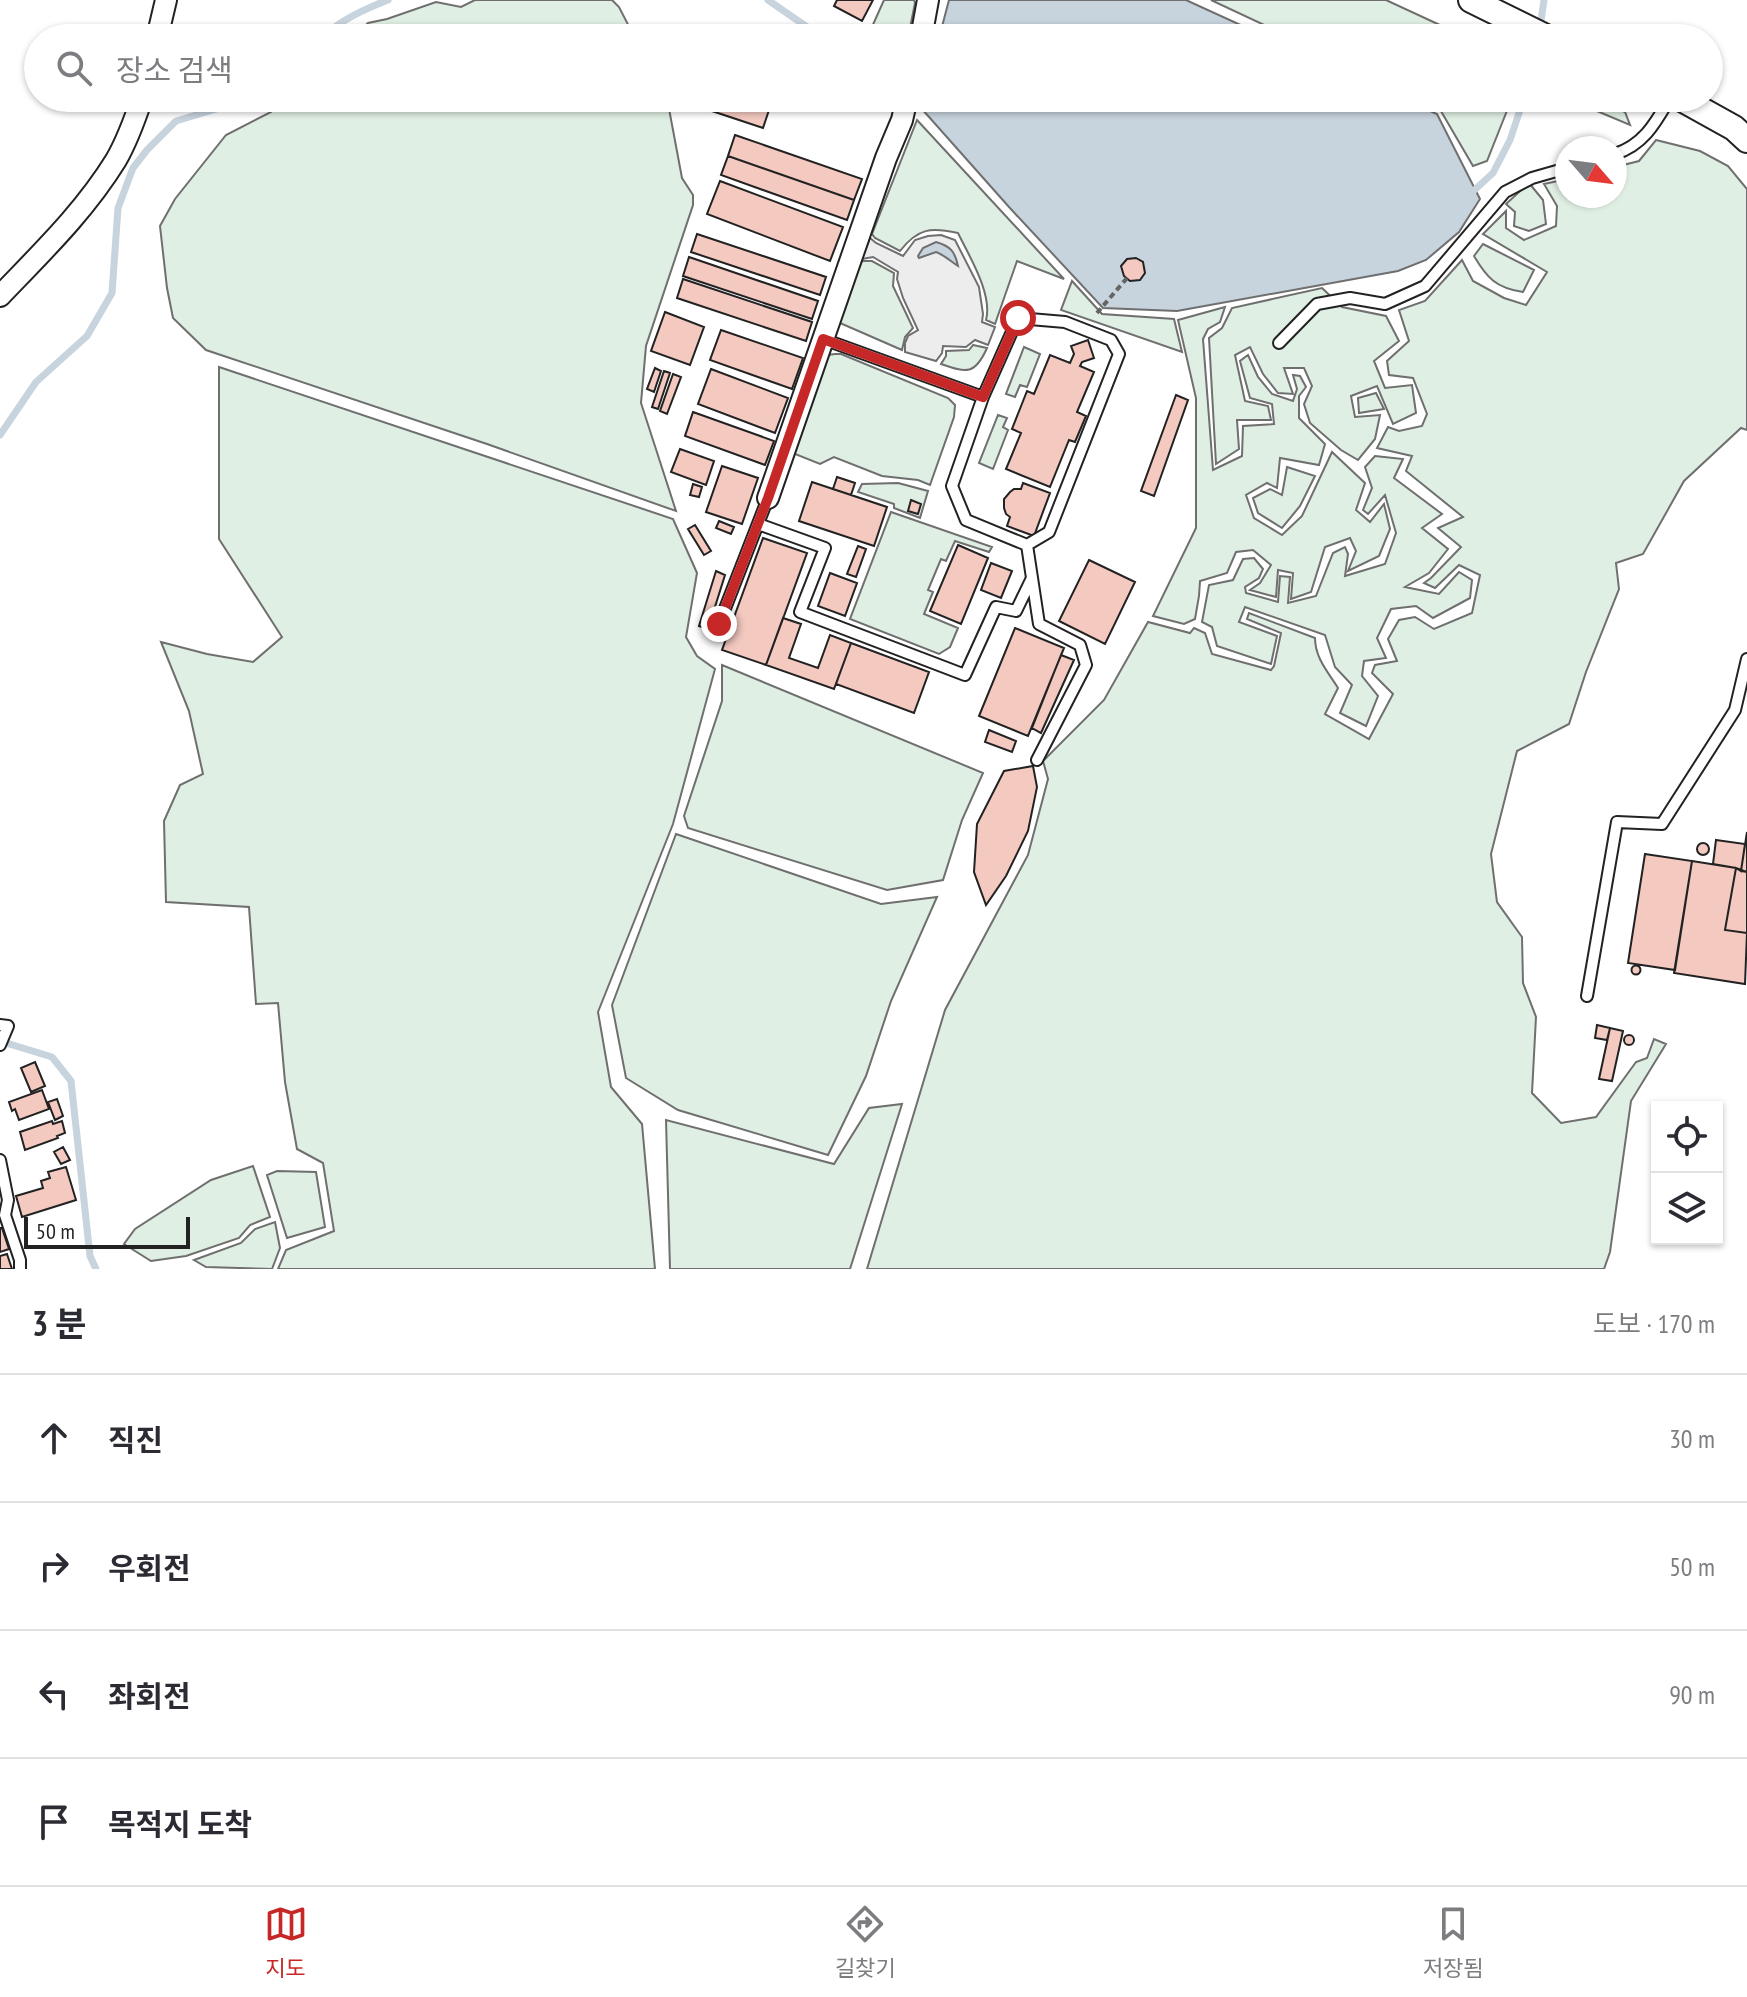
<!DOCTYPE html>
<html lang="ko">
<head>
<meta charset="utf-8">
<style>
	:root { --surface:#fff; --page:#f7f7f7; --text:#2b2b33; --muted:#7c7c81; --line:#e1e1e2; --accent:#c62828 }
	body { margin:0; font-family:"PT Sans Narrow","Noto Sans KR",sans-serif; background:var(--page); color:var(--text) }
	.controls { position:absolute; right:24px; bottom:24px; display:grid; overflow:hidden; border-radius:0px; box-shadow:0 2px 6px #0004 }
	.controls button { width:72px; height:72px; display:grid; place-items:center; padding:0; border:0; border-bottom:2px solid var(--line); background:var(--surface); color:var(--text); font:40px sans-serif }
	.compass { position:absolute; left:1555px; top:136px; width:72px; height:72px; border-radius:50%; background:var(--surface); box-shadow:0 2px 6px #0004; rotate:118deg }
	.scale { position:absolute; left:24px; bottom:20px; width:166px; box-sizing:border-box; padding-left:8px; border:4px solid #222; border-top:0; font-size:22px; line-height:28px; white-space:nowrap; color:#222; -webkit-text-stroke:6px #fff; paint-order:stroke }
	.stop { position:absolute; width:24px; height:24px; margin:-18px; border:6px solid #c62828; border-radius:50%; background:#fff }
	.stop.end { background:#c62828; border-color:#fff; box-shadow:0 2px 8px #0008 }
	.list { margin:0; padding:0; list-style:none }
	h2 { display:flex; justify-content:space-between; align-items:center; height:104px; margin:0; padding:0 32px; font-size:34px }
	h2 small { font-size:26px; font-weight:400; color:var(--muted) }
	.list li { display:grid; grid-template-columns:52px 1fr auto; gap:24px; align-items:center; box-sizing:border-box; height:128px; padding:0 32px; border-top:2px solid var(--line) }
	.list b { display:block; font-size:30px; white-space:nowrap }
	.list em { font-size:26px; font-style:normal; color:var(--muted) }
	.icon { flex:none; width:44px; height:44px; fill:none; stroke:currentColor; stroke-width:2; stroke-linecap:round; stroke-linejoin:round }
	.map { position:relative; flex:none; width:1747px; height:1269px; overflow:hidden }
	.search { position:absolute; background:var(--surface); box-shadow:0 2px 6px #0004; left:24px; right:24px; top:24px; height:88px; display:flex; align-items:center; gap:20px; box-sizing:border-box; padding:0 28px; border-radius:44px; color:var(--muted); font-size:30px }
	.sheet { height:616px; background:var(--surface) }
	nav { display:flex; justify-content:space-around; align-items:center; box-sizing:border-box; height:112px; border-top:2px solid var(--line); background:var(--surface); font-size:22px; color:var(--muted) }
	nav a { display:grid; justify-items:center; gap:4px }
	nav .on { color:var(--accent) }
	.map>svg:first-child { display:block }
</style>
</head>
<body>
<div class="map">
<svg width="1747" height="1269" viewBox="0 0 1747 1269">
	<rect width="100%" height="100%" fill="#fff"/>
	<!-- green -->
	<path fill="#e0efe3" stroke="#6f6f6f" stroke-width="2" d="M475 0H612L619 7 635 38H352L368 23 387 19 436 2 461 7Z
		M884 0H914L915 3 908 38H867Z
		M1211 0H1386L1468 38H1292Z
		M287 98H667L682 178 693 195V205L646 346 641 403 676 511 487 444 206 350 173 318 167 288 160 226 175 199 226 135 271 112Z
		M1421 98H1512L1487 161 1473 166 1438 106Z
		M1566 98H1594L1625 112 1630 125Z
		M917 120 1064 279 1017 261 995 324 986 320C993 294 969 256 958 233 931 227 918 228 900 251L875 238 872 234Z
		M1656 140 1700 151 1728 166 1747 189V430L1741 428 1684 481 1643 554 1616 563 1619 589 1586 672 1569 724 1517 751 1491 854 1497 902 1522 937 1523 983 1536 1017 1532 1093 1561 1123 1596 1117 1636 1062 1647 1058 1654 1039 1666 1044 1631 1101 1610 1252 1604 1269H867L945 1010 1028 855 1048 779 1043 761 1104 700 1148 622 1190 633 1194 628 1205 633 1212 654 1271 670 1274 666 1281 633 1247 619 1249 613 1315 638C1315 658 1328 672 1338 688L1325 714 1369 739 1393 694 1372 673 1375 665 1397 661 1388 639 1399 620 1415 617 1434 629 1472 613 1480 575 1459 565 1435 588 1424 583 1431 578 1461 547 1438 528 1463 517 1406 471 1412 456 1377 448 1388 427 1399 431 1422 426 1427 414 1413 378 1389 375 1387 361 1409 341 1399 310 1425 301 1462 260 1473 281 1504 298 1526 305 1547 272 1483 234 1506 211V228L1524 240 1556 226 1557 206 1544 184 1567 179V196H1615V167L1639 161Z
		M1529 183 1543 200 1546 224 1529 231 1514 226 1515 212 1506 204Z
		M1483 244 1534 270 1523 292C1496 288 1487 278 1474 256Z
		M862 261H872L894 273 893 286 913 328 905 337 902 350 840 323 838 316Z
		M1072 281 1102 314 1174 319 1182 352 1061 310Z
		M1322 288 1342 307 1386 316 1399 341 1374 361 1385 388 1412 385 1416 413 1393 424 1377 386 1351 396 1355 417 1380 415 1375 439 1358 460 1341 450 1310 423 1304 404 1312 386 1304 368H1284L1293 394 1278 393 1263 374 1250 347 1235 355 1245 401 1268 406 1271 420H1237L1239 449 1216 464 1209 338 1222 328 1232 308Z
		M1225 307 1220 322 1208 329 1203 339 1213 470 1242 456 1243 426 1274 424 1272 404 1250 398 1240 361 1248 355 1258 377 1272 394 1293 401 1297 389 1293 375 1300 376 1306 387 1299 396V418L1325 444 1319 465 1280 458 1277 488 1267 483 1246 495 1254 518 1282 535 1302 516 1332 452 1365 483 1356 510 1370 522 1384 504 1390 529 1379 556 1348 571 1356 551 1350 538 1325 547 1311 592 1291 599 1293 573 1278 570 1276 597 1250 590 1260 583 1271 565 1253 550 1236 552 1227 573 1200 581 1199 596 1195 619 1184 624 1153 616 1196 528V398L1178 320Z
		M973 345 987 348C975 375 967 373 941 364L946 356V351L969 350Z
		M1024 347 1040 354 1027 387 1020 385 1015 397 1006 394Z
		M835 354H841L948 398 955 405 954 417 930 485 918 480 882 476 834 457 820 464 790 452 828 355Z
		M219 367 673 519 697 573 686 637 697 656 715 669 673 824 598 1012 611 1087 642 1124 655 1269H278L286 1250 334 1231 323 1163 297 1149 285 1082 278 1003 256 1004 249 907 166 902 164 821 180 785 203 774 189 711 161 642 207 654 253 662 282 637 219 539Z
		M1376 393 1384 409 1359 413 1358 398Z
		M998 415 1007 418 1003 427 1008 430 993 469 979 463Z
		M1375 456 1403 459 1394 478 1442 514 1422 528 1448 549 1429 573 1405 587 1439 594 1459 572 1472 580 1470 598 1433 618 1416 606 1391 609 1377 638 1386 658 1364 661 1362 676 1378 696 1366 726 1340 713 1352 685 1335 667 1325 635 1245 607 1239 622 1277 636 1271 664 1217 646 1212 627 1202 622 1209 585 1233 580 1243 559 1254 558 1263 569 1259 578 1245 587 1246 593 1278 602 1280 576 1290 577 1288 603 1316 596 1333 553 1345 547 1348 554 1345 576 1385 564 1396 533 1385 495 1368 514 1363 510 1372 488 1365 467Z
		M1287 467 1315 476 1300 506 1282 528 1258 513 1253 498 1270 489 1282 495Z
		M898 483 928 491 920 518 894 508V504L858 492 862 484Z
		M891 512 992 547 989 552 955 541 946 561 941 559 928 590 933 592 924 614 958 628 950 647 939 654 850 619Z
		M722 665 983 773 962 820 943 880 887 890 688 828 684 816 722 701Z
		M676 834 881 904 937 897 891 1001 866 1076 828 1155 678 1110 626 1078 612 1005Z
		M902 1104 850 1269H670L666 1120 834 1164 869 1108Z
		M253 1166 270 1217 250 1225 239 1238 186 1256 151 1261 124 1244 135 1229 211 1180Z
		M277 1171 316 1172 325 1227 287 1238 267 1175Z
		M275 1222 280 1248 272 1269 206 1267 194 1260 241 1243 255 1229Z"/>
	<!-- parking -->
	<path fill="#ededed" stroke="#6f6f6f" stroke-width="2" d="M941 235 955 240 979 287 983 314 982 322 995 327 988 345 975 340 966 347 943 346 942 353 936 361 905 352V343L908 336 918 330 903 298 897 279 898 272 873 257 862 259 870 238 876 243 903 256 915 240 928 236Z"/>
	<!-- water -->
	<path fill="#c7d3dd" stroke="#6f6f6f" stroke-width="2" d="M949 0H1186L1269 38H939Z
		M924 98H1401L1437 114 1480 199 1459 232 1426 260 1398 271 1177 311 1103 308 1009 207 921 108Z
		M936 242C950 246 955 251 958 266 950 261 946 256 936 252L919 258 918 256 923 248Z"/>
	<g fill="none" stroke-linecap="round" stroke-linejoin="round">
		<!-- stream -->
		<path stroke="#c7d3dd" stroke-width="7" d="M768 0 823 38
			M1540 28 1544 0
			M322 38C340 20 365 9 388 0
			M1469 195 1493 173 1510 140 1524 98
			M0 435 36 382 87 336 112 293 118 208 133 168 147 150 176 121 253 98
			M0 1041 52 1057 71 1081 90 1256 96 1269"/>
	</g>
	<!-- building -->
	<path fill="#f3c9c0" stroke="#222" stroke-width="2" d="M837 0H873L862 21 834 6Z
		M713 98H773L763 128 709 110Z
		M735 135 862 179 854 200 728 156Z
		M728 156 854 200 847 220 721 175Z
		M720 181 843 227 830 261 707 214Z
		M697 234 826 277 820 295 691 252Z
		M689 257 818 301 812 319 683 276Z
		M1136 258 1143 262 1145 273 1140 280 1130 281 1124 276 1121 266 1127 259Z
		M683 279 812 322 806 341 677 298Z
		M665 312 704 327 690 365 651 351Z
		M721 330 803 358 792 389 710 360Z
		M1088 340 1094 358 1082 362 1080 366 1094 372 1077 412 1086 416 1075 442 1069 440 1050 487 1006 469 1021 433 1012 429 1027 391 1034 394 1050 355 1070 363 1074 354 1071 346Z
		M655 368 661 371 654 392 647 389Z
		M711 369 788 398 775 433 698 404Z
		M664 371 670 373 658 409 652 407Z
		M673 374 681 377 667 414 660 411Z
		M1176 395 1188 400 1154 496 1141 491Z
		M693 412 774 441 765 465 685 436Z
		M680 449 714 461 706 485 671 472Z
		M722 466 758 478 742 524 706 512Z
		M837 477 855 483 851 495 833 489Z
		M812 482 887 507 874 546 799 521Z
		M1023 483 1050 493 1034 536 1007 526 1010 517 1006 514 1004 508V499L1010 492 1014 489H1021Z
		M693 484 702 487 699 497 690 495Z
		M911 500 921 504 918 514 908 511Z
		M719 521 734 527 731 534 716 528Z
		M695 525 711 551 704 555 688 529Z
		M763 538 807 553 766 665 722 650Z
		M958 545 988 558 961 624 930 611Z
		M858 546 866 549 856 577 847 574Z
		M1089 560 1135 582 1105 644 1059 621Z
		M991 563 1012 571 1001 598 981 590Z
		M716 571 725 575 708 629 699 626Z
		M830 573 857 583 845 616 818 606Z
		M783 618 801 624 789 658 818 668 830 635 851 643 834 689 766 665Z
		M1015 628 1064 648 1028 736 979 716Z
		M851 643 929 672 914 713 836 684Z
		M1061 655 1074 660 1041 733 1032 728Z
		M989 730 1016 741 1012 752 985 742Z
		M1033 766 1037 787 1028 831 1006 876 986 905 974 872 977 824 1004 771Z
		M1747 832V872L1741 871Z
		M1716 840 1745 844 1741 871 1736 868 1713 864Z
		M1697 849a6 6 0 1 1 12 0a6 6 0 1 1-12 0Z
		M1645 854 1692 861 1675 970 1628 963Z
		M1692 861 1736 868 1725 930 1747 933 1745 984 1674 973Z
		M1736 868 1747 872V933L1725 930Z
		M1631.5 970a4.5 4.5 0 1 1 9 0a4.5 4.5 0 1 1-9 0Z
		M1597 1025 1610 1028 1607 1040 1595 1038Z
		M1610 1028 1623 1031 1612 1081 1599 1079Z
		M1624 1040a5 5 0 1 1 10 0a5 5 0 1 1-10 0Z
		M35 1062 45 1086 31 1092 21 1068Z
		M42 1090 49 1109 19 1120 15 1109 12 1111 9 1102Z
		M57 1099 63 1116 55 1120 48 1102Z
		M52 1121 53 1124 62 1121 65 1133 57 1136 58 1138 25 1150 20 1132Z
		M63 1147 70 1160 61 1164 54 1152Z
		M66 1167 76 1200 22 1217 16 1196 43 1188 41 1181 50 1178 48 1172Z
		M0 1228H2L9 1249 0 1252Z
		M7 1254 12 1269H0V1256Z"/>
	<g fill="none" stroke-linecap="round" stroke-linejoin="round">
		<!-- service casing -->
		<g stroke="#222" stroke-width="14">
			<path id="service" d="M1615 154C1644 145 1656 122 1670 98
				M1018 318 1065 322 1111 340 1119 354 1049 532 1027 545 966 520 952 486 983 397Z
				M823 339 983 397
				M1279 343 1317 304 1350 298 1385 304 1425 286 1505 192 1532 178 1567 168
				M758 524 825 548 800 612 965 675 996 607 1016 611 1032 578
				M1027 545 1039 624 1080 645 1086 665 1037 760
				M719 624 768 498
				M1587 996 1617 822 1662 824 1735 710 1747 659
				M0 1025 8 1026 0 1045
				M0 1160 8 1200 5 1215 20 1260V1269"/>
		</g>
		<!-- minor casing -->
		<g stroke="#222" stroke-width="24">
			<path id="minor" d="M157 38 166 0
				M921 38 928 0
				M0 296C41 253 84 212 116 160 127 141 135 119 142 98
				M768 498 886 158 902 120 907 98"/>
		</g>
		<!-- tertiary casing -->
		<g stroke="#222" stroke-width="28">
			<path id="tertiary" d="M1471 0 1548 38
				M1680 98 1734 128 1747 140"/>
		</g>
		<!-- path -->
		<path stroke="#646464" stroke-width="4" stroke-dasharray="6 4" stroke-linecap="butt" d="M1097 313 1127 278"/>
		<!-- service -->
		<use href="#service" stroke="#fff" stroke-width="10"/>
		<!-- minor -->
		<use href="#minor" stroke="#fff" stroke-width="20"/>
		<!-- tertiary -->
		<use href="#tertiary" stroke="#fff" stroke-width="24"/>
	</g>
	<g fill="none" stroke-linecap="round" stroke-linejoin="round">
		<!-- route -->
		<path stroke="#c62828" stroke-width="10" d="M719 624 768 498 823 339 983 397 1018 318"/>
	</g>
</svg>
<div class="controls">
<button><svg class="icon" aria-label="locate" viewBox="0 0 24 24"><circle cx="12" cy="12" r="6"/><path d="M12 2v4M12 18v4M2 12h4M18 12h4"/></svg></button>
<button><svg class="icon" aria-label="layers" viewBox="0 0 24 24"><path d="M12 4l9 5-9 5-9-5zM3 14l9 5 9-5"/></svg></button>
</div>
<svg class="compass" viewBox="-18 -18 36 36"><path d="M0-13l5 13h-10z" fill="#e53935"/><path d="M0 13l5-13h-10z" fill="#7c7c81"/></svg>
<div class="scale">50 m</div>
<div class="stop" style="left:1018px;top:318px"></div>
<div class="stop end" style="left:719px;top:624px"></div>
<div class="search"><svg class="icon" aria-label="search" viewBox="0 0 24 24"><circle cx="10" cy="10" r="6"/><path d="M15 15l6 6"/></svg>장소 검색</div>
</div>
<section class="sheet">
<h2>3 분<small>도보 · 170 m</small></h2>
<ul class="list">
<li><svg class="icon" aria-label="ahead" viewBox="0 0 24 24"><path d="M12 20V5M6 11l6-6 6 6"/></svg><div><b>직진</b></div><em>30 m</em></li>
<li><svg class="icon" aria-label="right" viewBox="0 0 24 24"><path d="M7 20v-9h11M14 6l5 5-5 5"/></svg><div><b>우회전</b></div><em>50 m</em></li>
<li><svg class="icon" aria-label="left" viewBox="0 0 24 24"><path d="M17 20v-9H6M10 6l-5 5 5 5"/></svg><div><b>좌회전</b></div><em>90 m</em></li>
<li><svg class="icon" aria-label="arrive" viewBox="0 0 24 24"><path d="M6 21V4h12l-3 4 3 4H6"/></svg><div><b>목적지 도착</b></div></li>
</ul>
</section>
<nav>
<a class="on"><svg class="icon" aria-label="map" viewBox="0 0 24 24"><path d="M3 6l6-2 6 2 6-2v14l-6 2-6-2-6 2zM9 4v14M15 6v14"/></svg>지도</a>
<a><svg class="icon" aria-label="directions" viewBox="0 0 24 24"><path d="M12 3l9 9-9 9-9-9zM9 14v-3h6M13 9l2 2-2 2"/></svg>길찾기</a>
<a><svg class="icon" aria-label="saved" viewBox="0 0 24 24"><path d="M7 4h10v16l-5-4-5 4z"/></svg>저장됨</a>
</nav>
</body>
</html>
